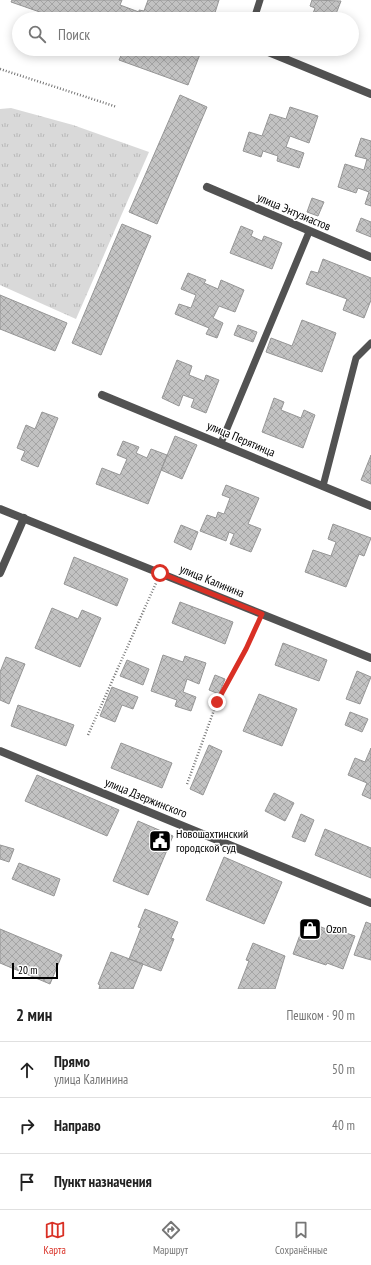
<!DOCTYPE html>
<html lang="ru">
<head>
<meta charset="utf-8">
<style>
	:root { --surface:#fff; --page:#f6f6f6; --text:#222; --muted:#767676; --line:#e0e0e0; --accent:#d93025 }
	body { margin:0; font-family:"PT Sans Narrow",sans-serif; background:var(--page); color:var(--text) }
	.scale { position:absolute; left:12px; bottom:10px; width:46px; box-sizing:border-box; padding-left:4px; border:2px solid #000; border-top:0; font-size:11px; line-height:14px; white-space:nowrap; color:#000; -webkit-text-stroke:3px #fff; paint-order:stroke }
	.stop { position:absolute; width:12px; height:12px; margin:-9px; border:3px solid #d93025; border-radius:50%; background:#fff }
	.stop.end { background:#d93025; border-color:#fff; box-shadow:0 1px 4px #0008 }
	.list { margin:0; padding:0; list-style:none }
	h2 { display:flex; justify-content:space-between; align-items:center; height:52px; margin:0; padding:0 16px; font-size:17px }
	h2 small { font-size:13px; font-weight:400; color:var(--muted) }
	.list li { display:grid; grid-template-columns:26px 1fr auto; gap:12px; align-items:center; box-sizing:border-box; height:56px; padding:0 16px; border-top:1px solid var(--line) }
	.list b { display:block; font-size:15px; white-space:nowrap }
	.list p { margin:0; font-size:13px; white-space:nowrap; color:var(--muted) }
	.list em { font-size:13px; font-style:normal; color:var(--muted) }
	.icon { flex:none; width:22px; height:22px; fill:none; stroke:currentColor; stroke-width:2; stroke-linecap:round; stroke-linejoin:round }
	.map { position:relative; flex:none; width:371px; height:989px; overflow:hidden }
	.search { position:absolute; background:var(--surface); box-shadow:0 2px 10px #0003; left:12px; right:12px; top:12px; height:44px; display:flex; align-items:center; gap:10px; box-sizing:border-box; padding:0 14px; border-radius:22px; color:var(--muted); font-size:15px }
	.sheet { height:220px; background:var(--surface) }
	nav { display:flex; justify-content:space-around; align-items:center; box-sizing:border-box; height:56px; border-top:1px solid var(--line); background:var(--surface); font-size:11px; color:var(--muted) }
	nav a { display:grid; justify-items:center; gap:2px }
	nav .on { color:var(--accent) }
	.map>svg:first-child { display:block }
</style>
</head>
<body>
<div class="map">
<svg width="371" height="989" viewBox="0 0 371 989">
	<defs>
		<pattern id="grass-tufts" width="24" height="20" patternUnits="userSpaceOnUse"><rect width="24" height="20" fill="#d9d9d9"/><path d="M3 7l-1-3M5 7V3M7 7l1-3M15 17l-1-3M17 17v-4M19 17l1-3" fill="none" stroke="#b8b8b8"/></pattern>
		<pattern id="building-cross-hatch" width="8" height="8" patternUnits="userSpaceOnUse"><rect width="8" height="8" fill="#c2c2c2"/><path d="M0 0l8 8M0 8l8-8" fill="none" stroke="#a5a5a5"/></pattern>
	</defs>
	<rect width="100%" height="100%" fill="#fff"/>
	<!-- grass -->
	<path fill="url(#grass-tufts)" d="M11 108 73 125 149 152 76 319 0 285V109Z"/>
	<!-- building -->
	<path fill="url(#building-cross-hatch)" stroke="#969696" d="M12 0H122L120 5 139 12V10L144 11 148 0H219L213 19H60L11 2Z
		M312 0 341 1 334 19H311L315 8 310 6Z
		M124 49H202L188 85 119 60Z
		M180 95 207 107 157 224 129 212Z
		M290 107 318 116 309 143 290 136 286 147 304 153 299 168 277 161 278 156 263 151 261 157 243 151 249 132 262 136 270 114 286 119Z
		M361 138 371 141V206L365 204 369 192 358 188 356 193 338 187 345 164 364 170 367 159 355 156Z
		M312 198 324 202 318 216 307 212Z
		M361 218 371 222V237L356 231Z
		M122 224 151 236 101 355 72 343Z
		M241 226 253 231 251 236 262 241 264 236 282 243 272 269 230 253Z
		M323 259 371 278V300L364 318 343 310 347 299 306 284 311 271 318 273Z
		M188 273 206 280 204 283 218 289 221 280 244 290 235 312 219 306 213 318 223 323 217 338 206 334 209 328 175 314 179 304 191 308 196 295 181 289Z
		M0 295 67 323 55 351 0 329Z
		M302 320 336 333 322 372 266 352 271 338 292 346Z
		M238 325 257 332 253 342 234 335Z
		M177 360 192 366 189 375 204 381 206 375 219 380 206 413 191 407 194 399 183 395 179 406 162 398Z
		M274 398 284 402 281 410 301 418 304 410 315 415 303 448 262 432Z
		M42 412 58 418 38 467 21 460 25 451 17 448 26 425 35 429Z
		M175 436 197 445 182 479 161 470Z
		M123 441 139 447 136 453 147 458 151 449 167 455 148 504 96 484 102 468 120 475 127 459 117 455Z
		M371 455V484L361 480Z
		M226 485 259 498 248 524 261 529 251 552 230 544 234 534 229 532 226 541 200 531 207 515 216 518 218 512 224 514 230 498 222 495Z
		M333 524 371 538 364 556 359 554 346 587 305 572 313 550 331 556 336 542 328 539Z
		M181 525 198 532 191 550 174 542Z
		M74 557 128 579 117 606 64 584Z
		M180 602 233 622 225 644 172 623Z
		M52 608 78 619 82 610 101 618 80 667 35 648Z
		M283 643 327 660 319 681 275 665Z
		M163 655 183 662 185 656 206 663 199 684 187 679 183 692 196 697 191 711 175 706 177 700 151 691Z
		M6 657 25 664 9 704 0 700V672Z
		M127 660 149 669 143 685 120 676Z
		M357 671 371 677 360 704 346 699Z
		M215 675 225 679 219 694 209 690Z
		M112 687 138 697 133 709 122 705 115 722 100 716Z
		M259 694 297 709 282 746 243 731Z
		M18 705 74 725 66 746 11 726Z
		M350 712 368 719 362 732 345 725Z
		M121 743 172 763 162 788 111 768Z
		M209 745 222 751 203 795 190 789Z
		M371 748V799L362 795 367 783 348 775 355 758 365 762Z
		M37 775 119 810 107 836 25 801Z
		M274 793 294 803 285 821 265 811Z
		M301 814 314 820 305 842 292 837Z
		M138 821 173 836 148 895 113 881Z
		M325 829 371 848V878L315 855Z
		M0 845 14 849 9 862 0 859Z
		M224 857 282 882 264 924 206 900Z
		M19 863 60 879 54 896 12 879Z
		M145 909 178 922 171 938 174 939 161 971 129 959 141 928 138 927Z
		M305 921 337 933V930L355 936 343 969 327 963 326 965 293 954Z
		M366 922 371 924V960L354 955Z
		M0 929 62 955 50 984 0 963Z
		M253 943 285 956 275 989H238L249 961 246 960Z
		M111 952 143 964 133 989H99L100 985 98 984Z"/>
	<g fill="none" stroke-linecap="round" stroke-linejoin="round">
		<!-- path -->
		<path stroke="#747474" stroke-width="2.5" stroke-dasharray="1 2" stroke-linecap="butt" d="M0 69 117 107
			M88 735 156 583
			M187 784 217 702 258 624"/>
		<!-- service -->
		<path stroke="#525252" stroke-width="7" d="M254 19 260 0
			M221 443 309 232
			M323 486 356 358 371 343"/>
		<!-- minor -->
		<path stroke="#525252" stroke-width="8" d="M261 49 371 94
			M207 187 371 257
			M102 395 371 506
			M0 509 371 658
			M0 573 24 518
			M0 751 371 903"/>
	</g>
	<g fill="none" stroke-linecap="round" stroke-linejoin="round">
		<!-- route -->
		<path stroke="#d93025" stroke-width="5" d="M160 573 262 614 246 649 217 702"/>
	</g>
	<!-- icons -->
	<defs>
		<g id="civic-square" transform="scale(1.15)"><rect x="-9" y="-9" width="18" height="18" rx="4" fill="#000" stroke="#fff"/><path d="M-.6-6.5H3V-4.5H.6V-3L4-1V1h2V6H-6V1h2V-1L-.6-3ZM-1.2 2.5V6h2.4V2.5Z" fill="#fff"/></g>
		<g id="shop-square" transform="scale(1.15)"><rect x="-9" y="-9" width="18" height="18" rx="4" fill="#000" stroke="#fff"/><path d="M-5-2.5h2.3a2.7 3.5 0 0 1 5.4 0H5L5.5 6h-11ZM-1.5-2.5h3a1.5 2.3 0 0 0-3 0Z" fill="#fff"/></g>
	</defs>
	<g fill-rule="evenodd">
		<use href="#civic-square" x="160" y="841"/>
		<use href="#shop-square" x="310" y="929"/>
	</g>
	<g text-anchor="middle" stroke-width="3" stroke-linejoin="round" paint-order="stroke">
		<!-- street labels -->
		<g font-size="12" fill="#000" stroke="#fff">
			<text transform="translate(294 212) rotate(23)" y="4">улица Энтузиастов</text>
			<text transform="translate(241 439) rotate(23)" y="4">улица Перятинца</text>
			<text transform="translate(212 581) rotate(22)" y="4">улица Калинина</text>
			<text transform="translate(146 798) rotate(22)" y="4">улица Дзержинского</text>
		</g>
		<!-- poi labels -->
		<g font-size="12" fill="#000" stroke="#fff" text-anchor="start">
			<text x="176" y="838">Новошахтинский<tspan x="176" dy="14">городской суд</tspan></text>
			<text x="326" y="933">Ozon</text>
		</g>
	</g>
</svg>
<div class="scale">20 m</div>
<div class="stop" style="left:160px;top:573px"></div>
<div class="stop end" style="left:217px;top:702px"></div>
<div class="search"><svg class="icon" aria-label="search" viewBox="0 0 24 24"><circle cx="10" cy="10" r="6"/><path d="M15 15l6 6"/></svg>Поиск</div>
</div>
<section class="sheet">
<h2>2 мин<small>Пешком · 90 m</small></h2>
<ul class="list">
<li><svg class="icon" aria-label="ahead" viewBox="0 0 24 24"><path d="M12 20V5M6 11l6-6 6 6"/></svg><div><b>Прямо</b><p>улица Калинина</p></div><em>50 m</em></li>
<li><svg class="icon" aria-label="right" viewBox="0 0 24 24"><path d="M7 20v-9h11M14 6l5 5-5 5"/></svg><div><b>Направо</b></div><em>40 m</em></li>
<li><svg class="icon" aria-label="arrive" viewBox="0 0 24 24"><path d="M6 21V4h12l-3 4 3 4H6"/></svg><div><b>Пункт назначения</b></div></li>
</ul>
</section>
<nav>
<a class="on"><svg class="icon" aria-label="map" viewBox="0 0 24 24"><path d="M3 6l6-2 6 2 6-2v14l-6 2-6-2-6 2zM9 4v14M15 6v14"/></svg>Карта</a>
<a><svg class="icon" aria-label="directions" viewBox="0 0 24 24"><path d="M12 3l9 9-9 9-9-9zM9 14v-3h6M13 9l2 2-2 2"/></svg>Маршрут</a>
<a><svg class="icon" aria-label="saved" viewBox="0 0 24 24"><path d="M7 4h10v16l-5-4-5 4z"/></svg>Сохранённые</a>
</nav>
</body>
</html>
